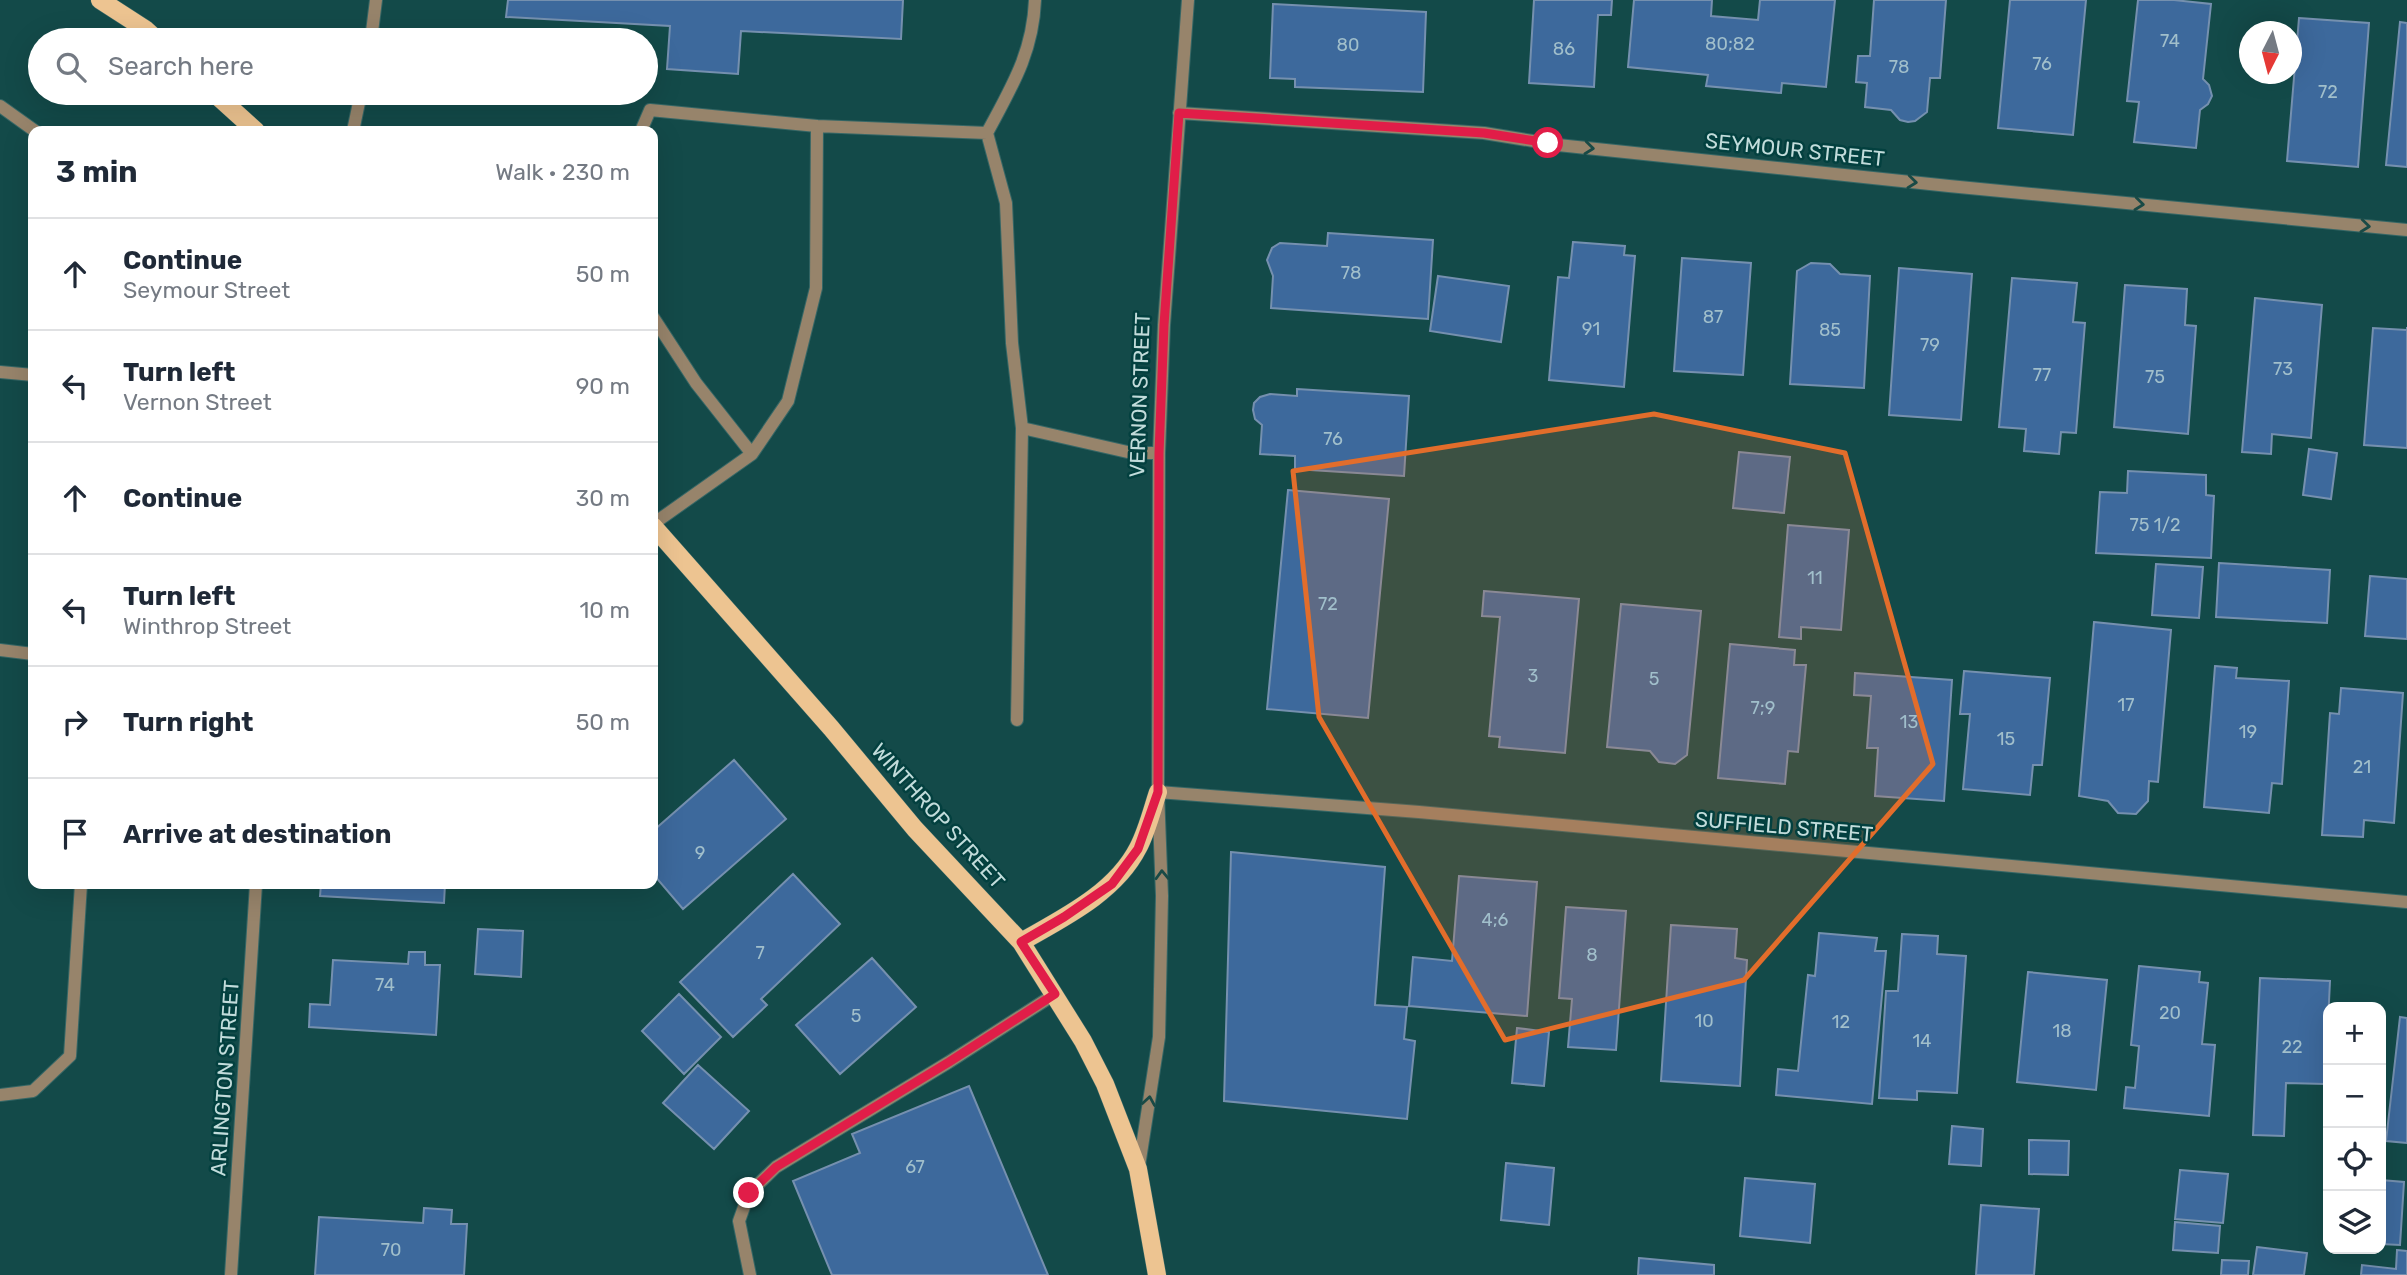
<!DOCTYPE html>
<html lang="en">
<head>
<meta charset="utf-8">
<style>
	:root { --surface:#fff; --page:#f2f2f3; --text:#1f2937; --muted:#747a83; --line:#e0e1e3 }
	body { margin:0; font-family:Rubik,sans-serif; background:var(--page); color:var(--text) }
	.controls { position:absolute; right:21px; bottom:21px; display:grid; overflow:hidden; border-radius:14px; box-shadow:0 7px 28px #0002 }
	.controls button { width:63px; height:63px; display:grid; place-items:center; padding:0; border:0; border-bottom:2px solid var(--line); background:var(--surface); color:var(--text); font:35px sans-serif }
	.compass { position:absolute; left:2239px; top:21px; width:63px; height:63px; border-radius:50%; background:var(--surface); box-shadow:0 7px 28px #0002; rotate:186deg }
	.stop { position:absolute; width:21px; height:21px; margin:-16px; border:5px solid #e11d48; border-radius:50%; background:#fff }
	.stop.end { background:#e11d48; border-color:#fff; box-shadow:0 2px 7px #0008 }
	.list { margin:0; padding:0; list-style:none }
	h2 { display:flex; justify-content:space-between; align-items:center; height:91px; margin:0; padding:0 28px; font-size:30px }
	h2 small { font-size:23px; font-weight:400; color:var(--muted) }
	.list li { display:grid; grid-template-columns:46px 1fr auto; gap:21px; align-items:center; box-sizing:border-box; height:112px; padding:0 28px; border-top:2px solid var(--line) }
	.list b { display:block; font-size:26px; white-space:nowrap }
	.list p { margin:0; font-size:23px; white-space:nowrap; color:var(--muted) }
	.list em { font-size:23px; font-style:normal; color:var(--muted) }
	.icon { flex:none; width:38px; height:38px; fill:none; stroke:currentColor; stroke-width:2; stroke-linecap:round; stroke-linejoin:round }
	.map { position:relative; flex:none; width:2407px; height:1275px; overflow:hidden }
	.search { position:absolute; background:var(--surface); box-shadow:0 7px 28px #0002; left:28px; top:28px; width:630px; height:77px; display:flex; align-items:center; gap:18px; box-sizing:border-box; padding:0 24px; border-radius:38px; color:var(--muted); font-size:26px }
	.panel { position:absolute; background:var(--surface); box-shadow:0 7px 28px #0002; left:28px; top:126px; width:630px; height:763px; border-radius:14px }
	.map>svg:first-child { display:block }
</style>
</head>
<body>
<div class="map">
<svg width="2407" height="1275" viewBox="0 0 2407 1275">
	<rect width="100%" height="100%" fill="#134a49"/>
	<!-- building -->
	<path fill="#3d699c" stroke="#7590af" stroke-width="2" d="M508 0H903L901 39 741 31 738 74 667 69 670 26 506 17Z
		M1534 0H1612L1611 15H1598L1594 87 1529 83Z
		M1634 0H1712L1711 16 1758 20 1760 0H1835L1826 87 1782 83 1781 93 1706 86 1708 75 1628 67Z
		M1874 0H1946L1940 78H1930L1927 112 1915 121 1908 122 1900 120 1891 110 1865 107 1867 83 1856 82 1858 56H1870Z
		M2010 0H2086L2073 135 1998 128Z
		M2138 0H2174L2211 4 2203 79 2209 85 2212 96 2208 104 2200 110 2196 148 2134 142 2139 102 2127 101Z
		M1273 4 1426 12 1423 92 1295 87V79L1270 78Z
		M2299 18 2369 23 2358 167 2287 161Z
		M2400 22 2407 23V167L2386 165Z
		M1328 233 1433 240 1428 319 1271 308 1273 276 1267 260 1272 248 1280 243 1327 246Z
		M1573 242 1625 246 1624 255 1635 256 1624 387 1549 380 1558 277 1569 278Z
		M1682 258 1751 263 1743 375 1674 371Z
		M1811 263 1830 264 1840 274 1870 276 1864 388 1790 384 1797 271Z
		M1899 268 1972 274 1961 420 1889 415Z
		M1438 276 1509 286 1501 342 1430 331Z
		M2012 278 2077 283 2073 322 2085 323 2076 433 2061 432 2059 454 2024 451 2026 429 1999 427Z
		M2125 285 2187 289 2185 325 2196 326 2188 434 2114 427Z
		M2255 298 2322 305 2311 438 2272 434 2271 454 2242 452Z
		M2407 327V448L2364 445 2373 328 2407 330Z
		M1297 389 1409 396 1404 476 1295 469V456L1260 454 1262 425 1255 419 1253 410 1254 403 1260 397 1270 394 1297 396Z
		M2309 449 2337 453 2331 499 2303 495Z
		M1739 452 1790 457 1784 513 1733 508Z
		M2128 471 2206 475V495L2214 496 2211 558 2096 553 2100 492 2127 493Z
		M1288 490 1389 499 1368 718 1267 709Z
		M1788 525 1849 530 1841 630 1801 627V639L1779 637Z
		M2219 563 2330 570 2327 623 2216 617Z
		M2156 564 2203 567 2199 618 2152 615Z
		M2370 576 2407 579V639L2365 636Z
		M1484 591 1579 599 1565 753 1499 747 1500 737 1489 736 1500 617 1482 616Z
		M1621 604 1701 611 1687 755 1675 764 1659 762 1650 751 1607 747Z
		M2094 622 2171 630 2158 782 2149 781 2148 801 2136 814 2118 813 2108 801 2079 796Z
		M1730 644 1795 650 1794 665H1806L1798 752 1788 751 1785 784 1718 778Z
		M2215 666 2237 668 2236 678 2289 681 2282 784 2272 783 2269 813 2204 807Z
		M1964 671 2050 678 2042 765H2033L2030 795 1963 789 1970 714H1960Z
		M1855 673 1952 680 1944 801 1875 796 1878 748H1867L1871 696 1854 695Z
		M2341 688 2403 693 2394 823 2364 820 2363 837 2322 835 2330 713 2339 714Z
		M734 760 786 819 683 909 653 874V831Z
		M1231 852 1385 867 1375 1005 1407 1007 1404 1039 1415 1041 1407 1119 1224 1101Z
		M793 874 840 924 761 999 767 1005 733 1037 680 982Z
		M1459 876 1537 882 1527 1016 1409 1006 1413 957 1452 961Z
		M321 884H445L444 903 320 896Z
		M1566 907 1626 911 1616 1050 1568 1047 1572 999 1559 998Z
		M1671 925 1737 929 1735 958 1747 960 1740 1086 1661 1081Z
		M478 929 523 931 521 977 475 974Z
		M1819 933 1877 938 1875 951H1886L1872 1104 1776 1095 1778 1069 1798 1071 1808 975 1815 976Z
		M1902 934 1938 936 1937 954 1966 956 1957 1093 1917 1091V1100L1879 1098 1886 991H1898Z
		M409 952H425V965H440L436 1035 309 1027 310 1004 330 1005 333 960 408 964Z
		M872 958 916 1007 840 1074 796 1025Z
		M2139 966 2200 972 2199 982 2208 983 2202 1044 2215 1045 2209 1116 2124 1108 2126 1087 2135 1088 2139 1046 2131 1045Z
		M2028 972 2107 980 2096 1090 2017 1082Z
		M2260 978 2330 981 2325 1084 2286 1083 2284 1136 2253 1135Z
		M679 994 721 1037 684 1074 642 1031Z
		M2400 1017 2407 1018V1143L2386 1141Z
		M1517 1028 1549 1032 1544 1086 1512 1083Z
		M698 1065 749 1111 714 1149 663 1103Z
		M969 1086 1048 1275H832L793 1181 860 1153 852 1134Z
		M1952 1126 1983 1129 1981 1166 1949 1164Z
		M2029 1140 2069 1141 2068 1175 2029 1174Z
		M1506 1163 1554 1168 1549 1225 1501 1220Z
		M2180 1170 2228 1174 2223 1223 2175 1219Z
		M1745 1178 1815 1184 1810 1243 1740 1236Z
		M2381 1180 2404 1182 2400 1245 2381 1244Z
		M1981 1205 2039 1209 2034 1275H1976Z
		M424 1208 452 1210 451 1224H467L464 1275H315L319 1217 423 1223Z
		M2175 1222 2220 1226 2218 1253 2173 1250Z
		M2257 1247 2307 1253 2304 1275H2253Z
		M2397 1250 2407 1251V1275H2361L2362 1265 2396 1269Z
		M1639 1258 1714 1265V1275H1638Z
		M2222 1260 2249 1261 2248 1275H2221Z"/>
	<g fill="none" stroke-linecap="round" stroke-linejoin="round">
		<!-- minor casing -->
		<g stroke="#366766" stroke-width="14">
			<path id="minor" d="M371 40 376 0
				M0 106 35 131
				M1179 113 1484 133 1558 145 1949 186 2407 230
				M353 131 361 93
				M641 131 650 110 817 126
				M987 133C1011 88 1033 53 1035 0
				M653 317 696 383 752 454
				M0 372 33 375
				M653 524 752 454 788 401 816 288 817 126 987 133 1006 203 1012 343 1022 428 1132 453H1159
				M0 650 33 654
				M1017 720 1022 428
				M1158 792 1419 812 2407 902
				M0 1095 33 1091 70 1056 81 884
				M1139 1166 1159 1037 1162 896 1158 792 1159 453 1164 325 1188 0
				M231 1275 256 884
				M750 1275 739 1221 749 1193 776 1167 949 1062 1055 994"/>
		</g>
		<!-- major casing -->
		<g stroke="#366766" stroke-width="19">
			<path id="major" d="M100 0 145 29 157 40
				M214 93 256 131
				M653 526 831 728 915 829 1021 942 1083 1041 1105 1084 1138 1169 1157 1275
				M1021 942C1063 918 1115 893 1138 848 1147 831 1152 810 1158 792"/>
		</g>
		<!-- minor -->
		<use href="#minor" stroke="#97846b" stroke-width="12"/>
		<!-- major -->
		<use href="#major" stroke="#edc491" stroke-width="18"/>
	</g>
	<!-- one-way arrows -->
	<defs><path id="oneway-chevron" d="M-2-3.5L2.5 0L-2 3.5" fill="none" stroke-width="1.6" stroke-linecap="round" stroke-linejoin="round" transform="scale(1.75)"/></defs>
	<g stroke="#194a46">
		<use href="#oneway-chevron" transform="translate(1589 148) rotate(6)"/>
		<use href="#oneway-chevron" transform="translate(1912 182) rotate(6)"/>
		<use href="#oneway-chevron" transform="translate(2139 204) rotate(6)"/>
		<use href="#oneway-chevron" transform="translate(2365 226) rotate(6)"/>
		<use href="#oneway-chevron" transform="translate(1162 875) rotate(-92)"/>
		<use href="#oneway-chevron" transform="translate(1149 1101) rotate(-81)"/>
	</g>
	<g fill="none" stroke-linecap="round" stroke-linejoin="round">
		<!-- route -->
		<path stroke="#e11d48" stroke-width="9" d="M749 1193 776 1167 949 1062 1055 994 1021 942 1064 917 1112 884 1138 849 1158 792 1159 453 1164 325 1179 113 1484 133 1548 143"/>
	</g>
	<!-- marked area -->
	<path fill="#e26d2b" fill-opacity="0.2" stroke="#e26d2b" stroke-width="5" stroke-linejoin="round" d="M1654 414 1845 453 1933 764 1744 980 1505 1040 1319 717 1293 471Z"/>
	<g text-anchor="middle" stroke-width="5" stroke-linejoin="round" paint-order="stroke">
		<!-- number labels -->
		<g font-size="18" fill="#a1bfcb">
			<text x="2170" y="47">74</text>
			<text x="1730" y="50">80;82</text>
			<text x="1348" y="51">80</text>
			<text x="1564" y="55">86</text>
			<text x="2042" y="70">76</text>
			<text x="1899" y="73">78</text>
			<text x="2328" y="98">72</text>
			<text x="1351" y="279">78</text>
			<text x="1713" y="323">87</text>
			<text x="1591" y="335">91</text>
			<text x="1830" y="336">85</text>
			<text x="1930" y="351">79</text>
			<text x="2283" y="375">73</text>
			<text x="2042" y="381">77</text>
			<text x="2155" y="383">75</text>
			<text x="1333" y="445">76</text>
			<text x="2155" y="531">75 1/2</text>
			<text x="1815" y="584">11</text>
			<text x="1328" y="610">72</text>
			<text x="1533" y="682">3</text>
			<text x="1654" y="685">5</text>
			<text x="2126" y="711">17</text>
			<text x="1763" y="714">7;9</text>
			<text x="1909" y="728">13</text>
			<text x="2248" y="738">19</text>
			<text x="2006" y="745">15</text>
			<text x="2362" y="773">21</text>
			<text x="700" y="859">9</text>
			<text x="1495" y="926">4;6</text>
			<text x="760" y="959">7</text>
			<text x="1592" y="961">8</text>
			<text x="385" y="991">74</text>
			<text x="2170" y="1019">20</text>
			<text x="856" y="1022">5</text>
			<text x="1704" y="1027">10</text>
			<text x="1841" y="1028">12</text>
			<text x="2062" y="1037">18</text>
			<text x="1922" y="1047">14</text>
			<text x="2292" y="1053">22</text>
			<text x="915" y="1173">67</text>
			<text x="391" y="1256">70</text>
		</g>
		<!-- street labels -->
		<g font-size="21" fill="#c2dcdb" stroke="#03403f">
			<text transform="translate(1795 150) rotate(6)" y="7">SEYMOUR STREET</text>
			<text transform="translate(1140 395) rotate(-88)" y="7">VERNON STREET</text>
			<text transform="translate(938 816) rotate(48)" y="7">WINTHROP STREET</text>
			<text transform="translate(1784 827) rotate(5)" y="7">SUFFIELD STREET</text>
			<text transform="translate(225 1078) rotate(-86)" y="7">ARLINGTON STREET</text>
		</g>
	</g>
</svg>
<div class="controls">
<button>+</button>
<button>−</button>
<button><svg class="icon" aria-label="locate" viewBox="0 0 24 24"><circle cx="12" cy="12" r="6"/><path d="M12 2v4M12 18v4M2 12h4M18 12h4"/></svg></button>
<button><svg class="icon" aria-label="layers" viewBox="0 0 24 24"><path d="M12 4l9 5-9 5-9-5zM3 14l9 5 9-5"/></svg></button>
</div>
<svg class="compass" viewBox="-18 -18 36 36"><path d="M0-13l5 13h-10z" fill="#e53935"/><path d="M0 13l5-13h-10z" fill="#747a83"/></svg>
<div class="stop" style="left:1548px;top:143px"></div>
<div class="stop end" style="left:749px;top:1193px"></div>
<div class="search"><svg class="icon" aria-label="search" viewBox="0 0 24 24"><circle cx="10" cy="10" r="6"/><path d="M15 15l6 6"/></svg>Search here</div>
<section class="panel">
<h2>3 min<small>Walk · 230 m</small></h2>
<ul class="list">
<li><svg class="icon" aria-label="ahead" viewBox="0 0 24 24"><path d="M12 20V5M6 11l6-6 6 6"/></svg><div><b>Continue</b><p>Seymour Street</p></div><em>50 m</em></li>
<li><svg class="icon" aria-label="left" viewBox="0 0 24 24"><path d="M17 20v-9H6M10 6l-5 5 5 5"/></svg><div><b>Turn left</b><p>Vernon Street</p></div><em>90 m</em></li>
<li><svg class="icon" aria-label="ahead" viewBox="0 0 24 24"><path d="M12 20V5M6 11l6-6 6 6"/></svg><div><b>Continue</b></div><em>30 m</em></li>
<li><svg class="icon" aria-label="left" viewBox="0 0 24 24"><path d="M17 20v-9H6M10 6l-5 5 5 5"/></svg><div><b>Turn left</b><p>Winthrop Street</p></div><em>10 m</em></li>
<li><svg class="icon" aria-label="right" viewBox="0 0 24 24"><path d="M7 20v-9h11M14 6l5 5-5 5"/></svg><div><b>Turn right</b></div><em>50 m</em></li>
<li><svg class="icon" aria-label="arrive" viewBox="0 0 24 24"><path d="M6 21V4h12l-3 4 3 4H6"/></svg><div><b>Arrive at destination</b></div></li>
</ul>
</section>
</div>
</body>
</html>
